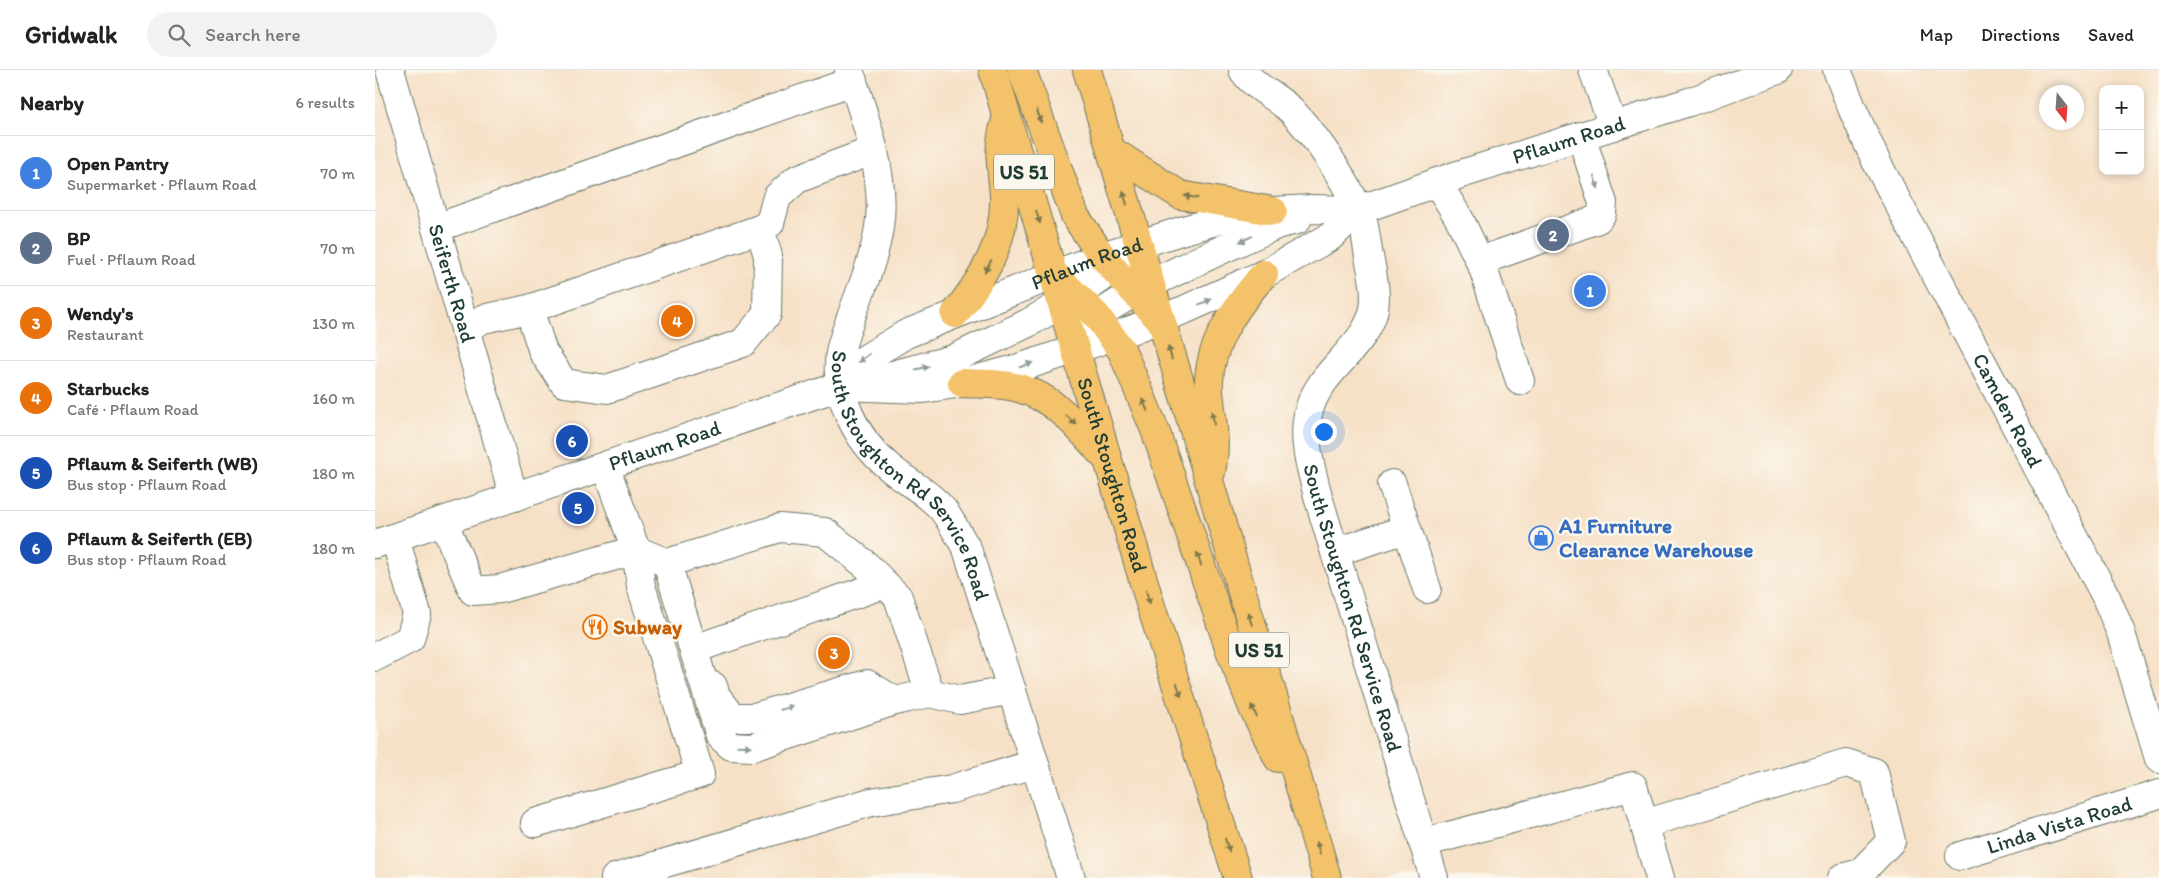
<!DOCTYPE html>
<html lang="en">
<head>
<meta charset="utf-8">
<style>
	:root { --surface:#fff; --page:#f2f2f2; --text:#222; --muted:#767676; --line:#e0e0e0; --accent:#d1495b }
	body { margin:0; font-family:Itim,sans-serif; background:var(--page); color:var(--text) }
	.controls { position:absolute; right:15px; top:15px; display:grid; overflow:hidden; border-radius:10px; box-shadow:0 2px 8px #0003 }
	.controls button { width:45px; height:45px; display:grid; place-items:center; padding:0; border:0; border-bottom:1px solid var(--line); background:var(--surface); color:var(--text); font:25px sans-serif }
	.compass { position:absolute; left:1664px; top:15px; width:45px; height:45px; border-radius:50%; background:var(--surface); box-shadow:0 2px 8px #0003; rotate:163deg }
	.you { position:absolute; left:948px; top:361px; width:18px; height:18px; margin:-12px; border:4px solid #fff; border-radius:50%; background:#1a73e8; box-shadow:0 0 0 8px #1a73e833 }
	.badge { display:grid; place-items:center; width:32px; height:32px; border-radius:50%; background:var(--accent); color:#fff; font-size:16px; font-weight:700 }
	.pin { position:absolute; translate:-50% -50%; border:2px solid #fff; box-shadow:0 1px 5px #0006 }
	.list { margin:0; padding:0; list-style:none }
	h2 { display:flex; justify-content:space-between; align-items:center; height:65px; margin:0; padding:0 20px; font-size:21px }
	h2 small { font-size:16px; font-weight:400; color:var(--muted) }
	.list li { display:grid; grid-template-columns:32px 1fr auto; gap:15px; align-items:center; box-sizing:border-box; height:75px; padding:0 20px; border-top:1px solid var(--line) }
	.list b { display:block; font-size:19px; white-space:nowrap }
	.list p { margin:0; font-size:16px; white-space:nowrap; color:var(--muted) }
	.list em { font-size:16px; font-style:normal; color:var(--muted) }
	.icon { flex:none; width:28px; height:28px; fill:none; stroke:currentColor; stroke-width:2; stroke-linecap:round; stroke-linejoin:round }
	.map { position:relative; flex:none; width:1784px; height:808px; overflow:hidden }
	header { display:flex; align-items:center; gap:30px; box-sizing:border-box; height:70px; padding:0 25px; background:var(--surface); border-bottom:1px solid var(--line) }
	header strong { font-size:24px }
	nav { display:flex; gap:28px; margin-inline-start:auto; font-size:18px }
	.search { width:350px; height:45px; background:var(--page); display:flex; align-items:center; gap:12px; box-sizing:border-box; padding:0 18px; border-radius:28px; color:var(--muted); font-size:19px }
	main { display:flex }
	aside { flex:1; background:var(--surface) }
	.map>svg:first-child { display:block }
</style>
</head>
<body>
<header>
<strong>Gridwalk</strong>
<div class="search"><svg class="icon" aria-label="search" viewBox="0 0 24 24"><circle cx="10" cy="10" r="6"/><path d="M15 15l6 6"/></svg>Search here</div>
<nav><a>Map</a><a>Directions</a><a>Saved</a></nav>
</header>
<main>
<aside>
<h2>Nearby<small>6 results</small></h2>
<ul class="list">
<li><span class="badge" style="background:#3f7fe0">1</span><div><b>Open Pantry</b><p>Supermarket · Pflaum Road</p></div><em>70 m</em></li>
<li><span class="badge" style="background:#5c6f8a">2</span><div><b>BP</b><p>Fuel · Pflaum Road</p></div><em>70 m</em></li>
<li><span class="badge" style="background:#e8710a">3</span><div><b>Wendy's</b><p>Restaurant</p></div><em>130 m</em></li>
<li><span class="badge" style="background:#e8710a">4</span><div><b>Starbucks</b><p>Café · Pflaum Road</p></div><em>160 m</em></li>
<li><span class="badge" style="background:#1a4fb4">5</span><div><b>Pflaum &amp; Seiferth (WB)</b><p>Bus stop · Pflaum Road</p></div><em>180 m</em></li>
<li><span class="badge" style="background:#1a4fb4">6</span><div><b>Pflaum &amp; Seiferth (EB)</b><p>Bus stop · Pflaum Road</p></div><em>180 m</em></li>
</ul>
</aside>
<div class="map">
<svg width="1784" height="808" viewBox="0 0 1784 808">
	<rect width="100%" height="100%" fill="#fbf7ec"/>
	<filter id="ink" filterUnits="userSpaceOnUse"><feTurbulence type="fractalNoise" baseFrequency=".02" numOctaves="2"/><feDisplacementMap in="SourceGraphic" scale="10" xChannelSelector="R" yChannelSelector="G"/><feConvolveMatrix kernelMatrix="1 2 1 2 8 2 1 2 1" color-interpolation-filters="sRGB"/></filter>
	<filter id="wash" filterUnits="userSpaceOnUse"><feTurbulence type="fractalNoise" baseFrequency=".0096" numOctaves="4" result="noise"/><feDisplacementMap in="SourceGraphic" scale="20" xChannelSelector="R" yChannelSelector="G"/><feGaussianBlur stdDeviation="1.12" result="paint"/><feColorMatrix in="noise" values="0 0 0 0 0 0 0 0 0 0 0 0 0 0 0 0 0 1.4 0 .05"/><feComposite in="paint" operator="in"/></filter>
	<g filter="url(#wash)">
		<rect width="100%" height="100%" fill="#f6e1c7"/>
	</g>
	<g filter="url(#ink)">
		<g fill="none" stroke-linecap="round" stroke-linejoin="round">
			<!-- minor casing -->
			<g stroke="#6a7667" stroke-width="30">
				<g id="minor">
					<path id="s1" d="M15 0 139 427"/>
					<path id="s2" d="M474 0C490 47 512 108 504 157 498 199 477 237 466 278 456 321 481 370 514 397 531 412 553 422 568 440 577 452 584 466 592 479L696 808"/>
					<path id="s3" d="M868 0C879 18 902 26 917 41 943 69 966 104 983 138 990 151 991 171 994 186 997 203 1002 221 999 239 991 279 942 301 933 344 927 373 937 402 944 430L1059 808"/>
					<path d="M1218 0 1238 56"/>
					<path id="s4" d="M1462 0 1477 38 1501 91 1731 527 1746 563 1784 689"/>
					<path d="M1062 112 1085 150 1108 198 1145 311"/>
					<path d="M61 158 478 11"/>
					<path d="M1105 191 1223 149 1227 143 1228 133 1206 66"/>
					<path d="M154 239 168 282 189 313 232 319 368 273 392 244 393 186 385 159"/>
					<path d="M90 259 108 249 154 239 385 159 395 153 402 127 422 109 497 81"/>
					<path d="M706 263C721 233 866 171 904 154L922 150"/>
					<path d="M506 308 578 289 653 253 702 225 739 199 756 184"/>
					<path id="s5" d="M465 316 474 301 485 292 531 264 727 186 809 160 855 147 898 141 937 139 984 140 1083 105 1314 32 1403 0"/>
					<path d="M1017 414 1052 519"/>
					<path d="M68 451 98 521 125 519 261 480 292 493 405 458 450 462 492 496 523 527 555 623 585 630 637 620"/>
					<path id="s6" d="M0 474 465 316 548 319 587 313 641 299 737 267 809 240 889 204 955 167 984 140"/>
					<path d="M960 482 1032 459"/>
					<path d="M292 493 345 666 356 676 377 677 520 631 555 623"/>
					<path d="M319 579 510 514"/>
					<path d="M0 587 35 569 42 544 20 468"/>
					<path d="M338 616 341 626 358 647H380L492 614 520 631"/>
					<path d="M160 753 325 704 266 516 261 480 230 396"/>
					<path d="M1269 754 1471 693 1499 702 1516 771 1485 803 1467 808"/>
					<path d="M1048 773 1258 716 1285 808"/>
					<path id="s7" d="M1585 786 1784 724"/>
					<path d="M240 808 496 732 577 719 659 694"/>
				</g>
			</g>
			<!-- major casing -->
			<g stroke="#6a7667" stroke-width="30">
				<g id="major">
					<path id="s8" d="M618 0 775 533 863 808"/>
					<path d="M647 0 700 146 727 186 780 245"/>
					<path d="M712 0 952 808"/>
					<path d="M737 81 805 125 898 141"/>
					<path d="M679 204 721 245 747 281 780 360 856 583 878 638 903 688"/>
					<path d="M580 244C607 209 631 173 629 126 627 95 621 82 631 50"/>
					<path d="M587 313C605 314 627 313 644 318 680 328 704 358 727 384"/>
					<path d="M836 402C842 375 837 350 834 322 831 276 860 238 889 204"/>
				</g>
			</g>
			<!-- minor -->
			<use href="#minor" stroke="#fff" stroke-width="28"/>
			<!-- major -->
			<use href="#major" stroke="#f3c26a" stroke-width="28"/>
		</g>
		<!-- one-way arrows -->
		<defs><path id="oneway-solid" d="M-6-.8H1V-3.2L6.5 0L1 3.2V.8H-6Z" transform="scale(1.25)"/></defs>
		<g fill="#7e794c">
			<use href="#oneway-solid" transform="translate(664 46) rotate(71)"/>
			<use href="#oneway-solid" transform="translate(816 127) rotate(-170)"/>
			<use href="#oneway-solid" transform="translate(750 128) rotate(-106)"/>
			<use href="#oneway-solid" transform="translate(663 147) rotate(73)"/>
			<use href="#oneway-solid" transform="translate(613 196) rotate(118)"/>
			<use href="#oneway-solid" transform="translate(795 283) rotate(-106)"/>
			<use href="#oneway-solid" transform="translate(770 335) rotate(-113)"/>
			<use href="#oneway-solid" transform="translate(838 348) rotate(-98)"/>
			<use href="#oneway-solid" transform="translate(696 350) rotate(42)"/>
			<use href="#oneway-solid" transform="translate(824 489) rotate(-109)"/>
			<use href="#oneway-solid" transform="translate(773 527) rotate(73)"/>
			<use href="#oneway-solid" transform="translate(875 549) rotate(-107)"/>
			<use href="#oneway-solid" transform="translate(804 620) rotate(72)"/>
			<use href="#oneway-solid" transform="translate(879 641) rotate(-115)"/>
			<use href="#oneway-solid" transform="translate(852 775) rotate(73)"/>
			<use href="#oneway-solid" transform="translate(943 778) rotate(-107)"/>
		</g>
		<g fill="#8f9e9a">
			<use href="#oneway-solid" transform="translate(1221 112) rotate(72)"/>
			<use href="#oneway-solid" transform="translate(871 169) rotate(155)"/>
			<use href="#oneway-solid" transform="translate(830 232) rotate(-23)"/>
			<use href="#oneway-solid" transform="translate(489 288) rotate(144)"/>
			<use href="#oneway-solid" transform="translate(651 295) rotate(-19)"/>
			<use href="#oneway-solid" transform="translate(547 298) rotate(-14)"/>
			<use href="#oneway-solid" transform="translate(412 638) rotate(-16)"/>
			<use href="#oneway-solid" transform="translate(369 676) rotate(1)"/>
		</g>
	</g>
	<!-- icons -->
	<defs>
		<g id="shop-ring" transform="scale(1.25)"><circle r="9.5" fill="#fbf7ec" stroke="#3f7fe0" stroke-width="1.5"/><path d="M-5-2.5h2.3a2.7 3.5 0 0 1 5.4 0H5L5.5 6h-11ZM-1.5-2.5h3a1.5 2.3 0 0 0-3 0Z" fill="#3f7fe0"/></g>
		<g id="restaurant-ring" transform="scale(1.25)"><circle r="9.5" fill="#fbf7ec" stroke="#e8710a" stroke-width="1.5"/><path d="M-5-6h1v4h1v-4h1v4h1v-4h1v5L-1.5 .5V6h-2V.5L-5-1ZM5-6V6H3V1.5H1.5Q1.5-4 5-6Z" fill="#e8710a"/></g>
	</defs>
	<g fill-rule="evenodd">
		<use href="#shop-ring" x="1166" y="468"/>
		<use href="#restaurant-ring" x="220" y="557"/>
	</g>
	<g text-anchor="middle" stroke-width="5" stroke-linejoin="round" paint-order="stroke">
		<!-- shield labels -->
		<g fill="#fbf7ec" stroke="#61756b" stroke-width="1">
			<rect x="619" y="84.5" width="60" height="35" rx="4"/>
			<rect x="854" y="562.5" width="60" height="35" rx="4"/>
		</g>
		<g font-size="20" font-weight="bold" fill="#1f3d34">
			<text x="649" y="109">US 51</text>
			<text x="884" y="587">US 51</text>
		</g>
		<!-- street labels -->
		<g font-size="21" fill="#1f3d34" stroke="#fbf7ec">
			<text dy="7" stroke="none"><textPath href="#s5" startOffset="781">Pflaum Road</textPath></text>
			<text dy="7" stroke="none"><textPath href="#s5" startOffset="280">Pflaum Road</textPath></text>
			<text dy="7" stroke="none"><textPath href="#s1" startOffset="222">Seiferth Road</textPath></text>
			<text dy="7" stroke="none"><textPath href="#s4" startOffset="381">Camden Road</textPath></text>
			<text dy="7" stroke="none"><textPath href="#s6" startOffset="306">Pflaum Road</textPath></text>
			<text dy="7" stroke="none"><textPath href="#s2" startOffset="441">South Stoughton Rd Service Road</textPath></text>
			<text dy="7" stroke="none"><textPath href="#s8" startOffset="422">South Stoughton Road</textPath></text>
			<text dy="7" stroke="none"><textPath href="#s3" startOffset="611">South Stoughton Rd Service Road</textPath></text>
			<text dy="7" stroke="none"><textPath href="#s7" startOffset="104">Linda Vista Road</textPath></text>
		</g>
		<!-- shop labels -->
		<g font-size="21" font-weight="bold" fill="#366cbe" stroke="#fbf7ec" text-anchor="start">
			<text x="1184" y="463">A1 Furniture<tspan x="1184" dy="24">Clearance Warehouse</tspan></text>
		</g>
		<!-- food labels -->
		<g font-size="21" font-weight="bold" fill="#c56008" stroke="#fbf7ec" text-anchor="start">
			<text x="238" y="564">Subway</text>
		</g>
	</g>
</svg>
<div class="controls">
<button>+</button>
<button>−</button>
</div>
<svg class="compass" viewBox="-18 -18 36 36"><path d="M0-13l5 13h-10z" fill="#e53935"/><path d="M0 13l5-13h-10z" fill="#767676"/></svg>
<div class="you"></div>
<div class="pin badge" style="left:1215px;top:221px;background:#3f7fe0">1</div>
<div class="pin badge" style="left:1178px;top:165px;background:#5c6f8a">2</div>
<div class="pin badge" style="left:459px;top:583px;background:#e8710a">3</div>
<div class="pin badge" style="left:302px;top:251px;background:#e8710a">4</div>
<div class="pin badge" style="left:203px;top:438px;background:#1a4fb4">5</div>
<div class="pin badge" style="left:197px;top:371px;background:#1a4fb4">6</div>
</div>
</main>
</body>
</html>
